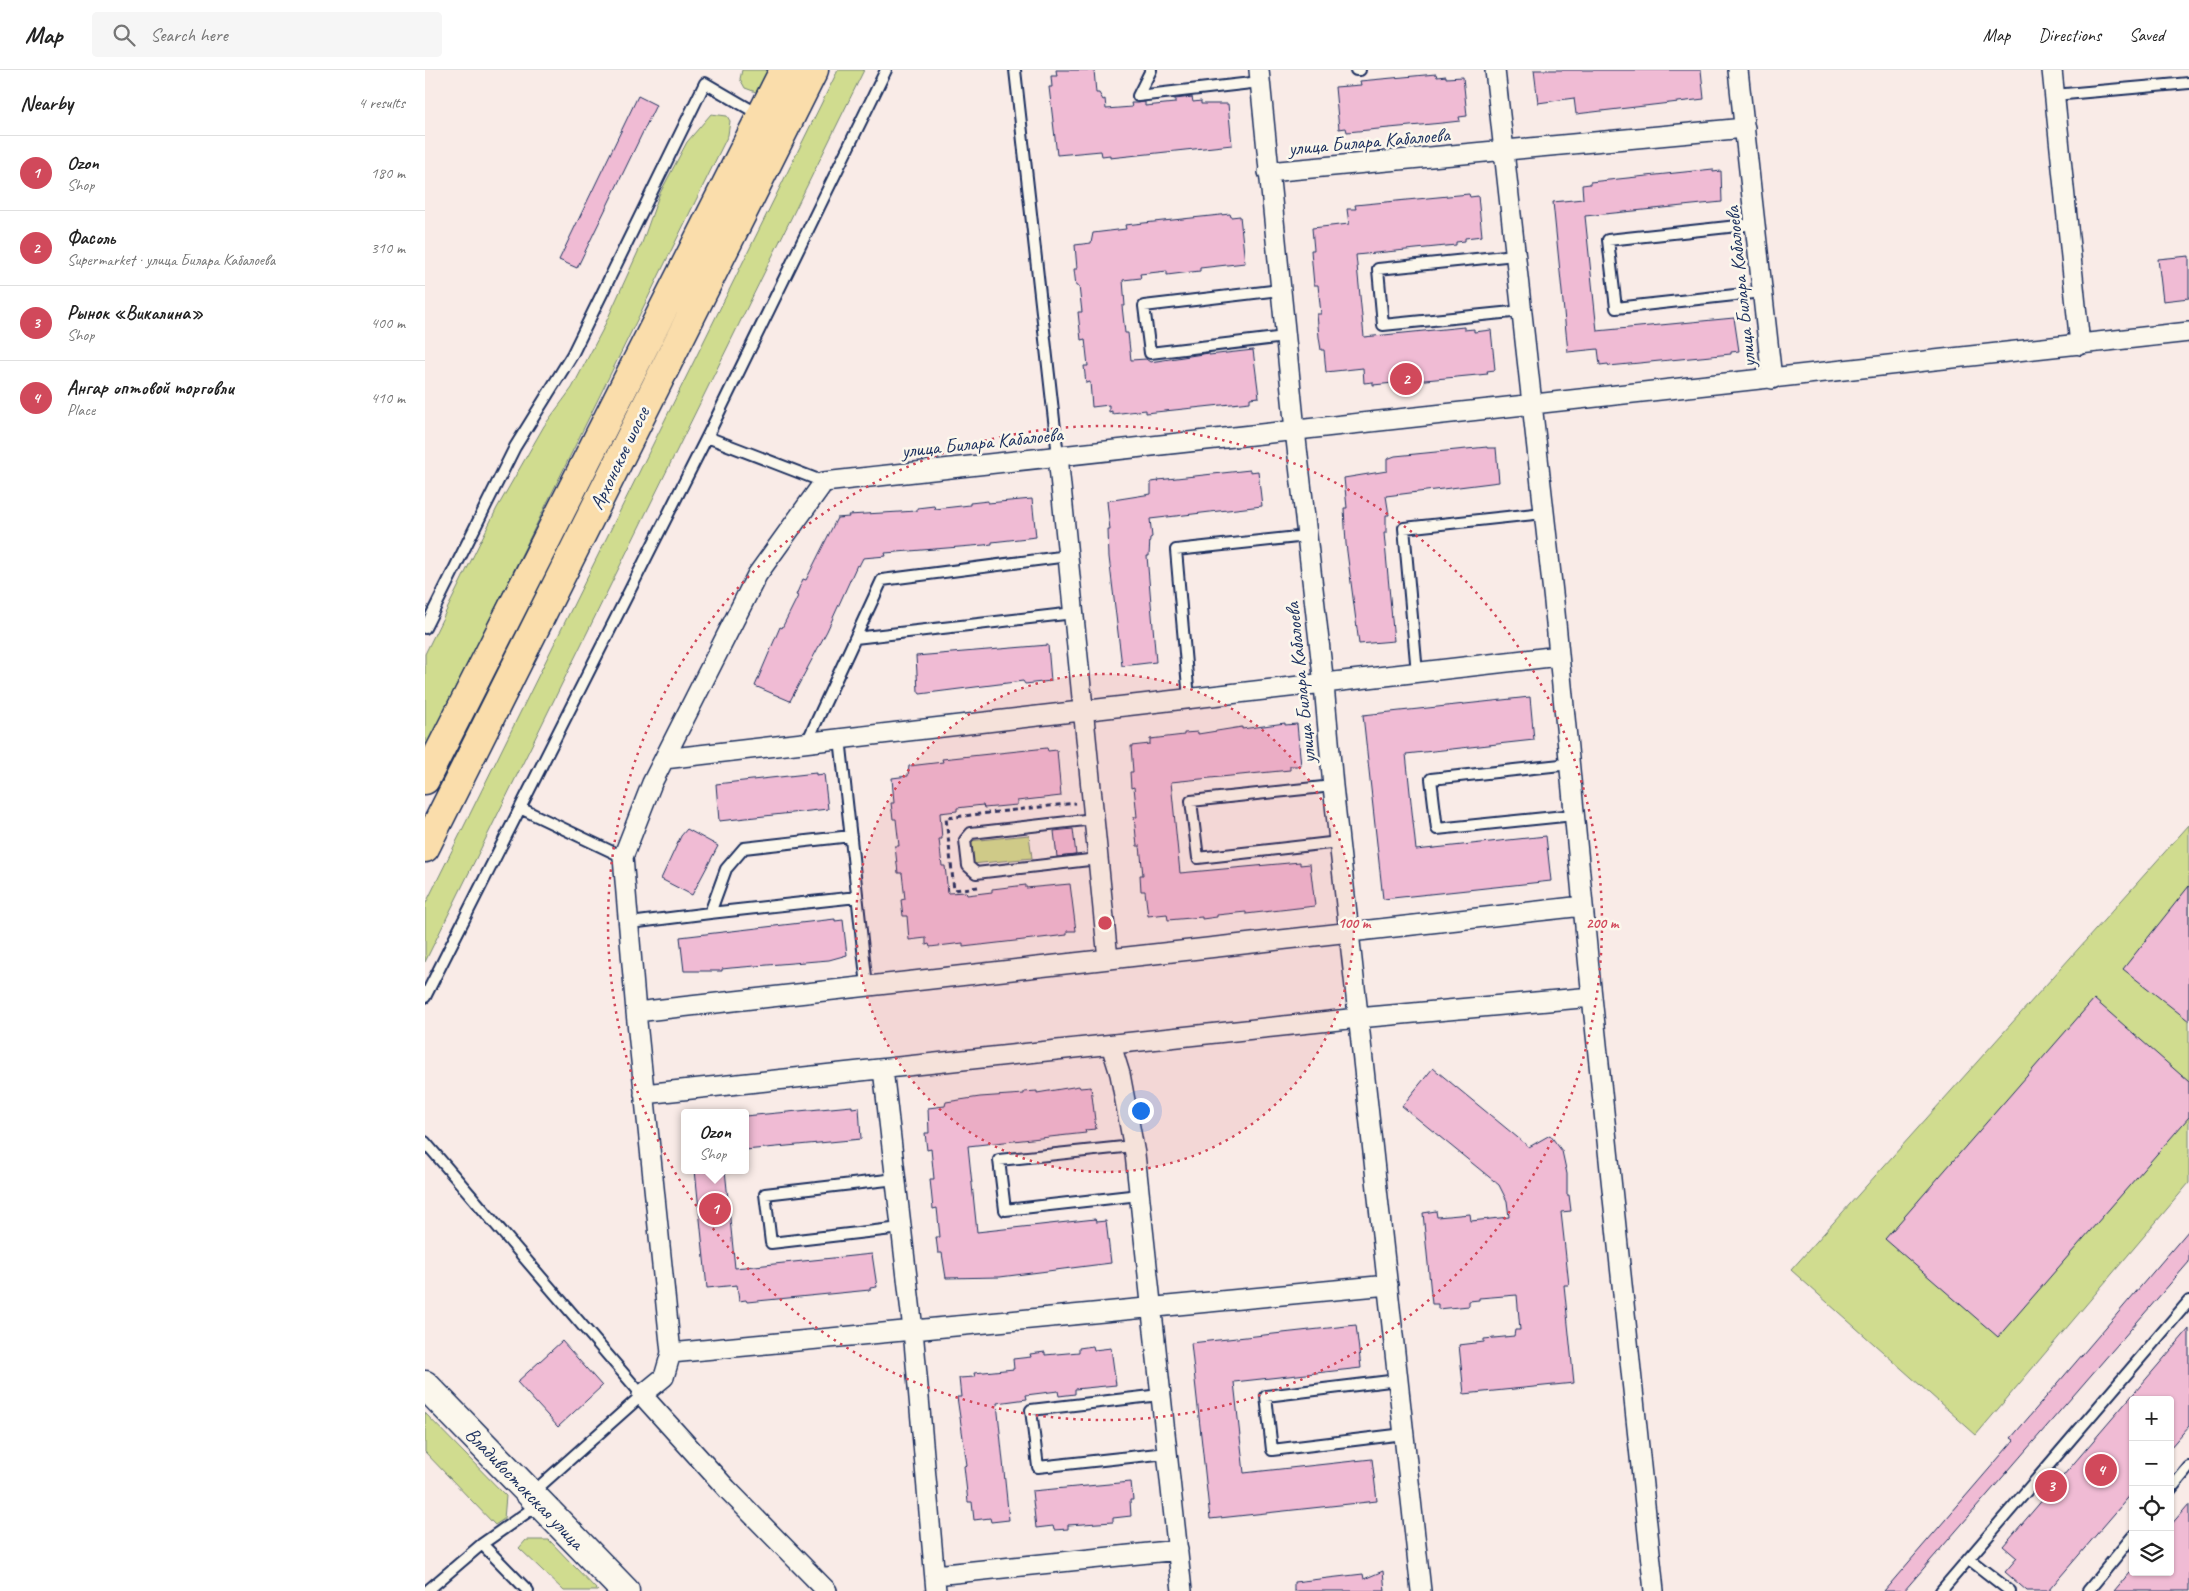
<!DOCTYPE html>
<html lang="en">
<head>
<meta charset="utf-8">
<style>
	:root { --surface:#fff; --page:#f6f6f6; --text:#222; --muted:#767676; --line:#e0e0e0; --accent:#d1495b }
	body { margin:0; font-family:Caveat,sans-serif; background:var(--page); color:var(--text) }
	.controls { position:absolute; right:15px; bottom:15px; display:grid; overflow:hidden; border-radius:5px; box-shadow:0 1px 4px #0004 }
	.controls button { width:45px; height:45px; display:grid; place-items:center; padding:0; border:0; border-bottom:1px solid var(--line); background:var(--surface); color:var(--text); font:25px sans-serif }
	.you { position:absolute; left:715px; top:1040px; width:18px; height:18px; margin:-12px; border:4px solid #fff; border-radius:50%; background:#1a73e8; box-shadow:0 0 0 8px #1a73e833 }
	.badge { display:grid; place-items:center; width:32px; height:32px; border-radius:50%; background:var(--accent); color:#fff; font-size:16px; font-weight:700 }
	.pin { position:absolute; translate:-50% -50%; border:2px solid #fff; box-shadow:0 1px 5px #0006 }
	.popup { position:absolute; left:256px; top:1039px; width:68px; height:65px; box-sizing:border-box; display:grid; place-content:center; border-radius:5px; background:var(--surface); filter:drop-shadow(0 1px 4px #0005); font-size:16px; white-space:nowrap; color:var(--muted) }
	.popup b { font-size:19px; color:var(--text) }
	.popup::after { content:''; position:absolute; left:50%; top:100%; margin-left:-10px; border:10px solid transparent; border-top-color:var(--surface) }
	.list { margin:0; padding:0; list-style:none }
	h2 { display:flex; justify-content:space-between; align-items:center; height:65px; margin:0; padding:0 20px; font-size:21px }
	h2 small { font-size:16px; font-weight:400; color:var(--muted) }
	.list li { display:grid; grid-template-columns:32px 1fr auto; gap:15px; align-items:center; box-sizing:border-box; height:75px; padding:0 20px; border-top:1px solid var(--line) }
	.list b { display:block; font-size:19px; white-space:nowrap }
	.list p { margin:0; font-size:16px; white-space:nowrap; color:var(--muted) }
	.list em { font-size:16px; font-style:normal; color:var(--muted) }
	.icon { flex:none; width:28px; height:28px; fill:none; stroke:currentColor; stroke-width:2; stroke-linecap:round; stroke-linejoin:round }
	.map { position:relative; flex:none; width:1764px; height:1521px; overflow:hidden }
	header { display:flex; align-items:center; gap:30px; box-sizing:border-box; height:70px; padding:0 25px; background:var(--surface); border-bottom:1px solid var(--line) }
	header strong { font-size:24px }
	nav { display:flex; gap:28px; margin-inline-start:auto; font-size:18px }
	.search { width:350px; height:45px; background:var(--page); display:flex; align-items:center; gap:12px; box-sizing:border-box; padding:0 18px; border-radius:5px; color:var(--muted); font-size:19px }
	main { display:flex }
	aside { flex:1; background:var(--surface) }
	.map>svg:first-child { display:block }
</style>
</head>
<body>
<header>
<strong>Map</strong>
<div class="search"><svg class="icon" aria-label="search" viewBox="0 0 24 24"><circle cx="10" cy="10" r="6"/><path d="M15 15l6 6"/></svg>Search here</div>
<nav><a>Map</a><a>Directions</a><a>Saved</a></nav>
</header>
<main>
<aside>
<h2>Nearby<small>4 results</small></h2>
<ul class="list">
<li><span class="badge">1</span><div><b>Ozon</b><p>Shop</p></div><em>180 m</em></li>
<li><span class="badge">2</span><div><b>Фасоль</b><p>Supermarket · улица Билара Кабалоева</p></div><em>310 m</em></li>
<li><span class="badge">3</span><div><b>Рынок «Викалина»</b><p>Shop</p></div><em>400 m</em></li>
<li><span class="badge">4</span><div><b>Ангар оптовой торговли</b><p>Place</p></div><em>410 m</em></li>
</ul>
</aside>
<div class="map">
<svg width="1764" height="1521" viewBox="0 0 1764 1521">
	<rect width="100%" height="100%" fill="#f9ebe7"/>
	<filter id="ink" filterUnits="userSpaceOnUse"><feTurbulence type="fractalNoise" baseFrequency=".02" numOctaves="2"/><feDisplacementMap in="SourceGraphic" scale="10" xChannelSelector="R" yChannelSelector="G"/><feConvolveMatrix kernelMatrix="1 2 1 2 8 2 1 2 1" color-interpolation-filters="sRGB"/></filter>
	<g filter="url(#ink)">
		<!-- green -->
		<path fill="#d0dc8f" stroke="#768676" d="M317 0H345L331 22 320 18 315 9Z
			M413 0H439L0 892V835Z
			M286 44 302 46 305 51 303 65 0 681V584L72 438 119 356 147 318 177 261 217 173 234 125 262 72Z
			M1764 755V1113L1551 1365 1366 1200Z
			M604 765 607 788 547 794 544 771Z
			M0 1343 81 1426 79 1449 70 1455 0 1382Z
			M101 1470H124L173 1521H139L94 1478Z"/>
		<!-- building -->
		<path fill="#f0bbd4" stroke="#1b2f5e" d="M631 0H669L671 23H674L678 30 680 29 681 39 707 37 706 33H712L720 32V36L750 33V29L767 27 768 32 776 31V34H803L807 75 685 88V85L677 86 676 81 632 85 624 17H627L626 6H632Z
			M1109 0H1276L1279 29 1151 44 1149 28 1113 33Z
			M1011 4 1012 7 1021 6V8L1038 7 1042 46 1034 47 1035 51 1017 53 922 62 921 58 914 59 910 17 936 15 935 11Z
			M213 26 231 35 152 198 134 190Z
			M1288 99V102L1296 101 1297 132 1160 146 1172 261 1309 248 1314 281 1306 282V284L1184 296 1183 294 1175 295 1173 279 1143 282 1128 132 1158 129 1157 115 1165 114V112Z
			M1044 124 1045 127 1053 126 1057 166 1040 168V171L1031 172V175L931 185 939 267 1039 257V260L1049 259V262L1066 260 1070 300 1062 301 1063 304 948 315V312L939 313 938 298 901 302 899 280H896L894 267 892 244H896L893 215H889L887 193 886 180H889L887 158 924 154 922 139H931L930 135Z
			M805 144 806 147 815 146 820 193 775 198V201L766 202 742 205V201L715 204 716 208 698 210 700 236H697L700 263H703L706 290 721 289 725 292 784 283V285L828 280 834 327 825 328V332L721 343V340L687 344V341L684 342V335L667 337 665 312 661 313 659 296H663L660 269 656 270 653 242H657L654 216H651L649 199H652L650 175 666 173 668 163 701 159 700 155Z
			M1764 186V228L1738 231 1733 189Z
			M1062 377V378H1071L1074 412 961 426 964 445H961V463H959L969 571 934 574 921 474 919 438H922L919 408 962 401V389L970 386Z
			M825 400V402L833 401 837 436 725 449 727 467 725 468 724 486H722L731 592 697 596 684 487 683 460H685L682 431 726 424V412L734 411 733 410Z
			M607 429 611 467 567 472V474L559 475 460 483 461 486 438 488 434 496 432 495 402 561 365 631 330 616 355 557 357 558 373 526 371 525 378 509 381 510 412 448 424 447 423 445 492 441V438L509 436 510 439 545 435V433L563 431V433Z
			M623 575 626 611 600 614 598 611 590 612 495 624 493 621 491 586Z
			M1105 627 1109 670 981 684 991 780 1121 766 1126 811 958 829 938 645Z
			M860 653V655L872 654 876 696H865V700L746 712 755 803 875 792V795L885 794 890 836 821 844V842L792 845V847L777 849V847L743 850 742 844 723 846 720 821H716L715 805H718L715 776H712L709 747H712L709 717 706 718 705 702H708L706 676 725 674V669L759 665V663L773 662V664L817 657V659Z
			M622 678 623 681 632 680 636 726 592 731V735L559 738 558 735 532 738V741L515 743 517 769H514L517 796H520L523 823 541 822 542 825 567 822V819L601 815V818L645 814 651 861H642V865L538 877V873L505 877 504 874 501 875V868L484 870 482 846H478L476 830 480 829 477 803H473L470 776H474L471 749H468L466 733H469L467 708 483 706 484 696 518 692 517 689Z
			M391 703V705L399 704 403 739 294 751 291 714Z
			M262 759 293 776 267 825 236 809 256 766Z
			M648 759 651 785 632 787 629 761Z
			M1764 816V951L1698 899Z
			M410 849V851L418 850 422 885 404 890 306 898 297 899V901H259L255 867Z
			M1669 929 1764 1012V1047L1573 1267 1460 1169Z
			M1008 998 1104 1077 1125 1065 1137 1081 1142 1104V1125H1144L1146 1141 1136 1142 1144 1215H1139L1149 1313 1039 1324 1034 1275 1059 1272V1269L1089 1266 1090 1260H1095L1092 1225 1054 1228V1230L1044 1231V1236L1013 1239V1234H1007L998 1143 1011 1141 1012 1147 1045 1144 1046 1151 1084 1147 1082 1131 1074 1115 977 1036Z
			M654 1016 655 1018 666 1017 671 1059 660 1060 661 1063 543 1076 552 1162 670 1149 671 1152 681 1151 686 1193 575 1207 521 1208 517 1183H513L511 1167H515L512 1138 508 1139 505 1109H509L506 1079 502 1080 500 1063H504L503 1038 520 1036 521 1032 555 1027 599 1024V1022L612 1021V1023Z
			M427 1036V1038L434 1037 436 1069 320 1080V1046Z
			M270 1100H300L310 1198 447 1184 452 1217 445 1218V1220L322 1232 321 1230 314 1231 312 1215 282 1218Z
			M1764 1160V1192L1479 1521H1459L1589 1370 1586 1368Z
			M931 1255 936 1298 809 1312 819 1403 947 1389 952 1431 785 1449 766 1273Z
			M1764 1259V1356L1745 1378V1330H1708V1422L1623 1521H1602L1580 1502 1592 1488 1578 1476Z
			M137 1271 177 1316 133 1357 92 1312Z
			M668 1276 669 1280 686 1278 691 1315 650 1319V1324L634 1326 633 1321 601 1325 602 1329 572 1333 584 1450 566 1452 565 1448 549 1450 547 1432H543L539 1396 542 1395 532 1327H536L534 1308 550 1307 549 1303 589 1299 588 1289 606 1287 605 1284 620 1282V1285L654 1282V1278Z
			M706 1412 708 1430H705L706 1446 688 1448V1452L643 1455V1459L629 1460 628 1456 611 1458 607 1421Z
			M1764 1434V1521H1689L1705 1502H1745V1456Z
			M958 1501 960 1521H869V1512L938 1504 939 1509Z"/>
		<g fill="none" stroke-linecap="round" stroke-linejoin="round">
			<!-- service casing -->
			<g stroke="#1b2f5e" stroke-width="14">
				<path id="service" d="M590 0 633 386
					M726 0 713 26 835 12
					M931 0H935
					M1629 25 1764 13
					M1331 154 1183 170 1191 238 1337 222
					M1090 185 953 199 958 255 1097 241
					M855 220 719 236 725 283 860 267
					M282 367 399 412
					M0 558 90 377 147 285 280 13 335 45
					M430 568 649 543
					M992 603 979 458 1119 443
					M764 629 751 480 882 466
					M415 668 442 916
					M382 672 457 510 643 486
					M1145 694 1006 709 1012 759 1149 745
					M908 716 766 731 773 788 914 772
					M95 738 198 787
					M669 749 546 763 540 770 543 796 551 803 673 789
					M426 766 319 778 301 799 285 843 432 827
					M205 853 285 843
					M0 927 282 367 461 0
					M0 1072 217 1325 106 1424
					M708 1076 574 1090 580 1140 714 1125
					M471 1109 340 1124 346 1173 476 1158
					M973 1310 841 1326 847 1380 979 1364
					M735 1325 606 1340 613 1397 742 1383
					M1745 1420 1764 1397
					M1544 1489 1585 1521
					M2 1521 57 1474
					M103 1521 57 1474 114 1434
					M1516 1521 1764 1231
					M1663 1521 1708 1466"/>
			</g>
			<!-- minor casing -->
			<g stroke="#1b2f5e" stroke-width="22">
				<path id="minor" d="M834 0 870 360 899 615 908 716 996 1521
					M1070 0 1129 532 1164 898 1229 1521
					M1313 0 1347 309
					M1627 0 1655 275
					M843 102 1320 58
					M633 386 683 889
					M239 689 1134 586
					M211 942 1158 836
					M686 975 695 1004 710 1084 757 1521
					M458 999 488 1260 511 1521
					M219 1024 933 948 1167 927
					M246 1283 963 1215
					M510 1505 753 1480
					M402 1521 302 1419 217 1325 239 1307 246 1283 211 942 198 787 227 713 332 505 399 412 1764 262"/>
			</g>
			<!-- secondary casing -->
			<g stroke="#1b2f5e" stroke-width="31">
				<path id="secondary" d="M0 1315 200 1521"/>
			</g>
			<!-- trunk casing -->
			<g stroke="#1b2f5e" stroke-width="31">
				<path id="trunk" d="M0 710 359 0
					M0 778 389 0"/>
			</g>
			<!-- path -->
			<path stroke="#1b2f5e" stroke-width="3" stroke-dasharray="5 4" stroke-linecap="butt" d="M553 817 529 820 521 748 650 733"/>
			<!-- service -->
			<use href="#service" stroke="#fbf7ec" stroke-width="10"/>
			<!-- minor -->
			<use href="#minor" stroke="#fbf7ec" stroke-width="19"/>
			<!-- secondary -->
			<use href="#secondary" stroke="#fbf7ec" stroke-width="28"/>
			<!-- trunk -->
			<use href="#trunk" stroke="#faddab" stroke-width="28"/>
		</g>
	</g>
	<!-- distance rings -->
	<circle cx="680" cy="853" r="249" fill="#d1495b" fill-opacity=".12"/>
	<g fill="none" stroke="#d1495b" stroke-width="2.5" stroke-dasharray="2.5 5">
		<circle cx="680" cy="853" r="249"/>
		<circle cx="680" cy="853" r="497"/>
	</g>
	<g text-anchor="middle" stroke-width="5" stroke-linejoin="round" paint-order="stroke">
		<!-- street labels -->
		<g font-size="20" fill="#1b2f5e" stroke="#fbf7ec">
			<text transform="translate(944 71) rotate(-5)" y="7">улица Билара Кабалоева</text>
			<text transform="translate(1315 217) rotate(-96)" y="7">улица Билара Кабалоева</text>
			<text transform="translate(557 372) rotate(-6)" y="7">улица Билара Кабалоева</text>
			<text transform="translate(194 388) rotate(-64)" y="7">Архонское шоссе</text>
			<text transform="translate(875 613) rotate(-96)" y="7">улица Билара Кабалоева</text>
			<text transform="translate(100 1418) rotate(46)" y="7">Владивостокская улица</text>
		</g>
	</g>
	<circle cx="680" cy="853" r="8" fill="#d1495b" stroke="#fbf7ec" stroke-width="2.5"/>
	<g font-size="15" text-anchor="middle" font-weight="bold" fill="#d1495b" stroke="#fbf7ec" stroke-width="5" stroke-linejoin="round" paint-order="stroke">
		<text x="929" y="858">100 m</text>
		<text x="1177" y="858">200 m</text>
	</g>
</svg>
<div class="controls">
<button>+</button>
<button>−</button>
<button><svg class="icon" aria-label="locate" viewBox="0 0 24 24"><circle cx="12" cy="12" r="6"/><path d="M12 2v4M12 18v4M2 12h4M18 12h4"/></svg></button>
<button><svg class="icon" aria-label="layers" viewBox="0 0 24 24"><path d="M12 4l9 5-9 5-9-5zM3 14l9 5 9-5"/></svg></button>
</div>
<div class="you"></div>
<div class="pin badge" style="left:290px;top:1139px">1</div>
<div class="popup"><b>Ozon</b>Shop</div>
<div class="pin badge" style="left:981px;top:309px">2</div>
<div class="pin badge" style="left:1626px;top:1416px">3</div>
<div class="pin badge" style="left:1676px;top:1400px">4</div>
</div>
</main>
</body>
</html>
